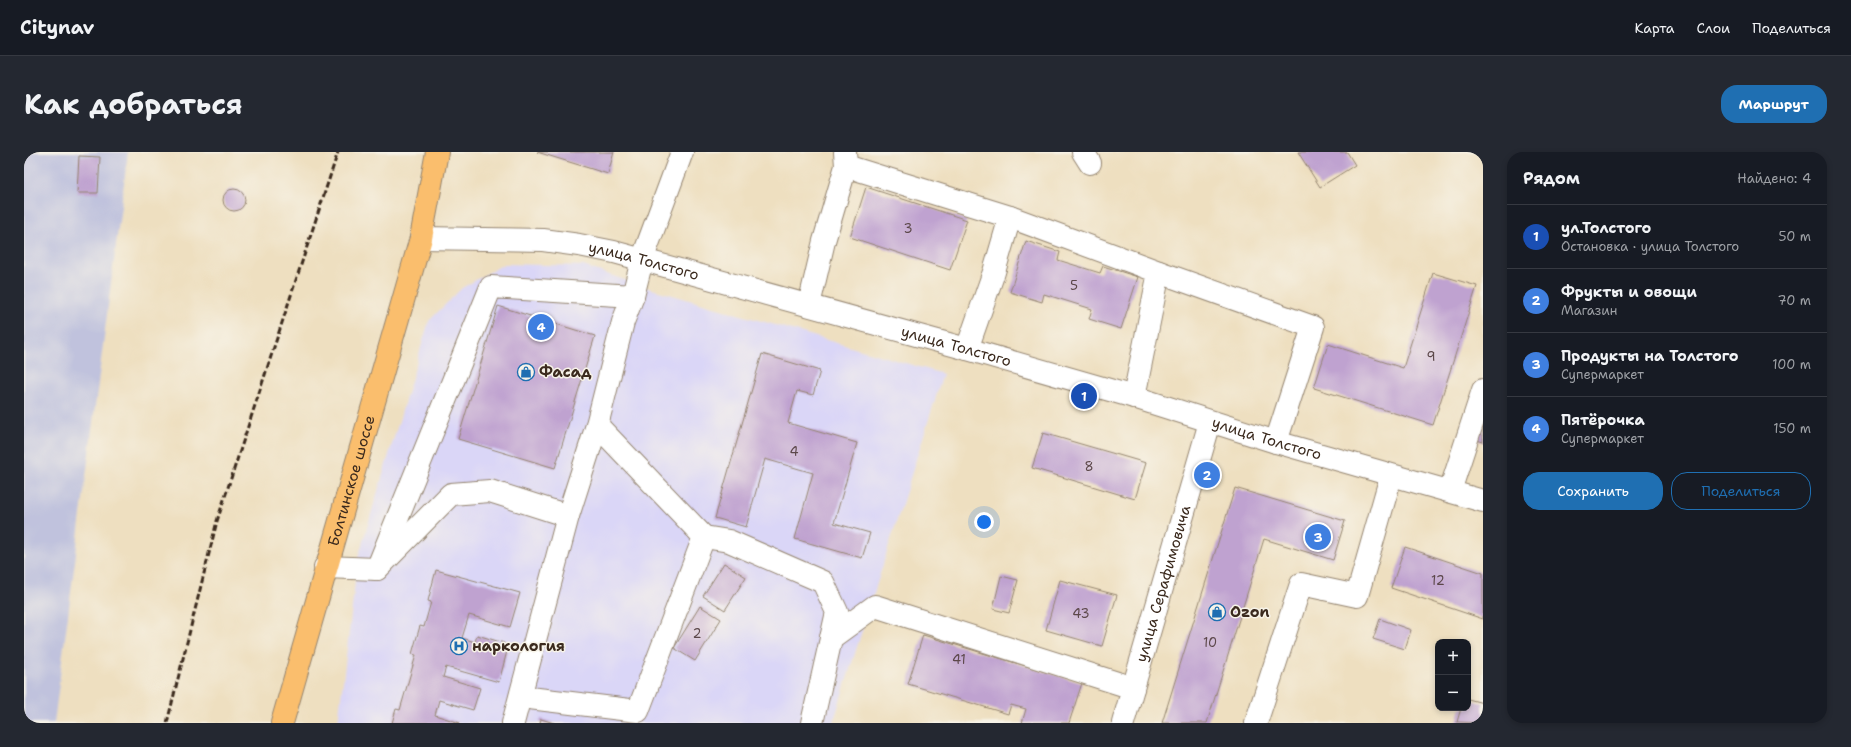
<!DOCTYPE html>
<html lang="ru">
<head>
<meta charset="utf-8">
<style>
	:root { --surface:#171b24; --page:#242831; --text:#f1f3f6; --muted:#9ea1a6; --line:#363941; --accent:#1f6fb2 }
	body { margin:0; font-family:"Shantell Sans",sans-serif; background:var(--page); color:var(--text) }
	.controls { position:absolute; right:12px; bottom:12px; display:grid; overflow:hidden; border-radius:8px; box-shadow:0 2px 6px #0003 }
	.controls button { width:36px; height:36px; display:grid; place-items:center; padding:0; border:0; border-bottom:1px solid var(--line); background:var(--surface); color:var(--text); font:20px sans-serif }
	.you { position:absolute; left:960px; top:370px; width:14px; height:14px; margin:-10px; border:3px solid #fff; border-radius:50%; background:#1a73e8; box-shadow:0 0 0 6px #1a73e833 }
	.badge { display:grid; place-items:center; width:26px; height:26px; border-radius:50%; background:var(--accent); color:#fff; font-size:13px; font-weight:700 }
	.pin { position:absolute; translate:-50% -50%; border:2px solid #fff; box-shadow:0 1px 4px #0006 }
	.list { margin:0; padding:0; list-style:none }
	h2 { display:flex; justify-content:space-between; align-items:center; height:52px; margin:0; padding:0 16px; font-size:17px }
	h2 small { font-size:13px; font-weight:400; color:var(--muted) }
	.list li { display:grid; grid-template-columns:26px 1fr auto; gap:12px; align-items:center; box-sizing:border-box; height:64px; padding:0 16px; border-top:1px solid var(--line) }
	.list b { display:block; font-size:15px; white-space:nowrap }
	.list p { margin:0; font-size:13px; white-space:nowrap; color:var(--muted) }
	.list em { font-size:13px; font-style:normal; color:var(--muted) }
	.actions { display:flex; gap:8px; padding:12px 16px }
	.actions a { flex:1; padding:9px 0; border:1px solid var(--accent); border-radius:16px; text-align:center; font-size:14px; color:var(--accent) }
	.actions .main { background:var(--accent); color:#fff }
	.map { position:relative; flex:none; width:1459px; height:571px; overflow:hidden; border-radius:16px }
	header { display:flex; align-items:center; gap:24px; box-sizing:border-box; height:56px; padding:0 20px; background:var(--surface); border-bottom:1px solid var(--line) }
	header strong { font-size:19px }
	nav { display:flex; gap:22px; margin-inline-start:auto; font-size:14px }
	.intro { display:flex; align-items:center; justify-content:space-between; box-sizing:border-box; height:96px; padding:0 24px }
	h1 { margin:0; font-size:28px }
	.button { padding:10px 18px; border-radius:16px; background:var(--accent); color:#fff; font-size:14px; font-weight:700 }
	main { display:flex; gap:24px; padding:0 24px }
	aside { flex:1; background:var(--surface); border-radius:16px; box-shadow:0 2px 6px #0003 }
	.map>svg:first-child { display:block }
</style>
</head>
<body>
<header>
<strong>Citynav</strong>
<nav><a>Карта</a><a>Слои</a><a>Поделиться</a></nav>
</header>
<div class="intro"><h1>Как добраться</h1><a class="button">Маршрут</a></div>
<main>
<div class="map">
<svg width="1459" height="571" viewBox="0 0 1459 571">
	<rect width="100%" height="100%" fill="#f7f3e8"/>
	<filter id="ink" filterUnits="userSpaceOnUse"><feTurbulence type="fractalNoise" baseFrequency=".025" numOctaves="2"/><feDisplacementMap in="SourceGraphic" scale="8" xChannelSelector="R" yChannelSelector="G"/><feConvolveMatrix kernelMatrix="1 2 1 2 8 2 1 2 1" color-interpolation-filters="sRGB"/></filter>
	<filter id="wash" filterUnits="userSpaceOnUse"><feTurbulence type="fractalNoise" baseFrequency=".012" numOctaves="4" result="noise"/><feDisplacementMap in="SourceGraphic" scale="16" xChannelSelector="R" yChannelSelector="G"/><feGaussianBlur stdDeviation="0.9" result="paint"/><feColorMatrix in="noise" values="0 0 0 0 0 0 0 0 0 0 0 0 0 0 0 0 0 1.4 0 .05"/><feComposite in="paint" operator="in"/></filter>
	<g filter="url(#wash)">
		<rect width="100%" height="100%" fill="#eedfc0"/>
		<!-- built -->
		<path fill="#dad6f7" d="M480 112 559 114 624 136 919 222 809 571H314L334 406 405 169 438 136Z"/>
		<!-- industrial -->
		<path fill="#c0c2dd" d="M0 0H104L30 571H0Z"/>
		<g id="blocks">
			<!-- building -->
			<path fill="#bfa2d0" d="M513 0H590L584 22Z
				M1274 0H1323L1331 13 1296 35Z
				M55 4 76 5 74 41H53Z
				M842 35 943 68 926 118 826 85Z
				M199 48a11 11 0 1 1 22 0a11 11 0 1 1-22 0Z
				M1002 89 1036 100 1034 108 1076 121 1079 114 1114 125 1097 177 1065 167 1068 157 1020 142 1018 150 986 140Z
				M1409 121 1453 134 1409 273 1290 236 1304 192 1379 216Z
				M474 154 571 184 531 316 434 287Z
				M738 202 796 219 789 243 773 239 764 271 833 291 810 371 846 381 838 406 771 387 789 321 741 307 722 375 691 366Z
				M1459 260V290L1450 287Z
				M1019 281 1122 311 1111 347 1008 316Z
				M1211 336 1321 369 1309 408 1240 387 1183 571H1138Z
				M1381 395 1459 421V467L1367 436Z
				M700 411 722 425 701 458 679 444Z
				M412 418 496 441 486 475 445 463 438 486 451 490 453 483 480 491 478 498 483 499 475 530 422 515 419 525 456 536 449 558 415 548 411 563 436 571H368L372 557 376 558 392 503 388 502 396 474 400 475 407 450 404 449Z
				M977 424 994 428 985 461 969 457Z
				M1036 428 1093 443 1078 494 1022 478Z
				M676 454 697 467 671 509 650 496Z
				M1356 467 1387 478 1381 497 1349 487Z
				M899 483 1058 531 1045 571H998L1002 557 987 553 984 562 884 532Z
				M1444 547 1459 551V571L1433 570 1437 556H1444Z
				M517 567 530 571H516Z"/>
		</g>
	</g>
	<g filter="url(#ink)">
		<use href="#blocks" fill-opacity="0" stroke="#94846f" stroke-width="1"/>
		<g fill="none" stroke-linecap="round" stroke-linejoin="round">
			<!-- minor casing -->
			<g stroke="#94846f" stroke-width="24">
				<g id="minor">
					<path d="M1059 0 1066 11"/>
					<path d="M822 14 986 65 1135 120 1289 175 1252 290"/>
					<path id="s1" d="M397 86 519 88 555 93 590 100 943 197 1110 245 1252 290 1459 349"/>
					<path d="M785 153 800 89 822 14 821 0"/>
					<path d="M943 197 970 120 986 65"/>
					<path d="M1110 245 1135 120"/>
					<path d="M1426 339 1459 238"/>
					<path d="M680 385 705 389 799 430 813 460 788 571"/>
					<path d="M301 415 353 417 427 342 466 339 544 364"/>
					<path d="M353 417 467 135 609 144"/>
					<path d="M807 486 851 454 1109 536"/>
					<path d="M497 545 614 559 680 385 573 273"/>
					<path d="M489 571 544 364 573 273 599 170 609 144 618 108 658 0"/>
					<path id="s2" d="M1099 571 1186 270"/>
					<path d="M1232 571 1277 432 1333 444 1367 324"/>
				</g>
			</g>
			<!-- major casing -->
			<g stroke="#94846f" stroke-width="24">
				<g id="major">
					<path id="s3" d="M258 571 397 86 413 0"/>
				</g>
			</g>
			<!-- minor -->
			<use href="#minor" stroke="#fff" stroke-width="22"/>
			<!-- major -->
			<use href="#major" stroke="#fabe6d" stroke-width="22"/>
			<!-- rail -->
			<path stroke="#3b2a1e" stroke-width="3" stroke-dasharray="6 3" stroke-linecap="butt" d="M143 571 193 369 314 0"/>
		</g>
	</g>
	<!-- icons -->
	<defs>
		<g id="shop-ring" transform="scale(0.9)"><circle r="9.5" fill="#f7f3e8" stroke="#1f6fb2" stroke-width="1.5"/><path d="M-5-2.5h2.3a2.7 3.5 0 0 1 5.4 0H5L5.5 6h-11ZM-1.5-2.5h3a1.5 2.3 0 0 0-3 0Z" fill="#1f6fb2"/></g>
		<g id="hospital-ring" transform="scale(0.9)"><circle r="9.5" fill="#f7f3e8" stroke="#1f6fb2" stroke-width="1.5"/><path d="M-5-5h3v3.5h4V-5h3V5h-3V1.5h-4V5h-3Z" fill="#1f6fb2"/></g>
	</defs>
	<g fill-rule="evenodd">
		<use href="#shop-ring" x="502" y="220"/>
		<use href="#shop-ring" x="1193" y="460"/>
		<use href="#hospital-ring" x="435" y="494"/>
	</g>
	<g text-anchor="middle" stroke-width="3" stroke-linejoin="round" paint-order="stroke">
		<!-- number labels -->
		<g font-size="13" fill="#5c484a">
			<text x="884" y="81">3</text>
			<text x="1050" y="138">5</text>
			<text x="1407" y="209">9</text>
			<text x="770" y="304">4</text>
			<text x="1065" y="319">8</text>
			<text x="1414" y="433">12</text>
			<text x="1057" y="466">43</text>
			<text x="673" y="486">2</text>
			<text x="1186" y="495">10</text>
			<text x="935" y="512">41</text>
		</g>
		<!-- street labels -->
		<g font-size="15" fill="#3b2a1e" stroke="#f7f3e8">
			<text dy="5" stroke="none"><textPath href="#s1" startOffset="225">улица Толстого</textPath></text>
			<text dy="5" stroke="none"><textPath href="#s1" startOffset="549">улица Толстого</textPath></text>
			<text dy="5" stroke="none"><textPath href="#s1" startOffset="873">улица Толстого</textPath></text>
			<text dy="5" stroke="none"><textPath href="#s3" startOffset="252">Болтинское шоссе</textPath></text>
			<text dy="5" stroke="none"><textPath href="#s2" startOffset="145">улица Серафимовича</textPath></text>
		</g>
		<!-- poi labels -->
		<g font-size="15" font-weight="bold" fill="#3b2a1e" stroke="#f7f3e8" text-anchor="start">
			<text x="515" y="225">Фасад</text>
			<text x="1206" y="465">Ozon</text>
			<text x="448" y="499">наркология</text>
		</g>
	</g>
</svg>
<div class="controls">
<button>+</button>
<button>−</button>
</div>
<div class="you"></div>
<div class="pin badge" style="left:1060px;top:244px;background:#1a4fb4">1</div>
<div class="pin badge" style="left:1183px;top:323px;background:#3f7fe0">2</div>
<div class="pin badge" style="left:1294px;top:385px;background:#3f7fe0">3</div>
<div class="pin badge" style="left:517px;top:175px;background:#3f7fe0">4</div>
</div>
<aside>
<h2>Рядом<small>Найдено: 4</small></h2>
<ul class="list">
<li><span class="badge" style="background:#1a4fb4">1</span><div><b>ул.Толстого</b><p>Остановка · улица Толстого</p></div><em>50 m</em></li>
<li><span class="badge" style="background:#3f7fe0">2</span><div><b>Фрукты и овощи</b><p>Магазин</p></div><em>70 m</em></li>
<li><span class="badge" style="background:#3f7fe0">3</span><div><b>Продукты на Толстого</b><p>Супермаркет</p></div><em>100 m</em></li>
<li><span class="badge" style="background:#3f7fe0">4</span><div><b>Пятёрочка</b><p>Супермаркет</p></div><em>150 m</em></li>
</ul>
<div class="actions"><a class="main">Сохранить</a><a>Поделиться</a></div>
</aside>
</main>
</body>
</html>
